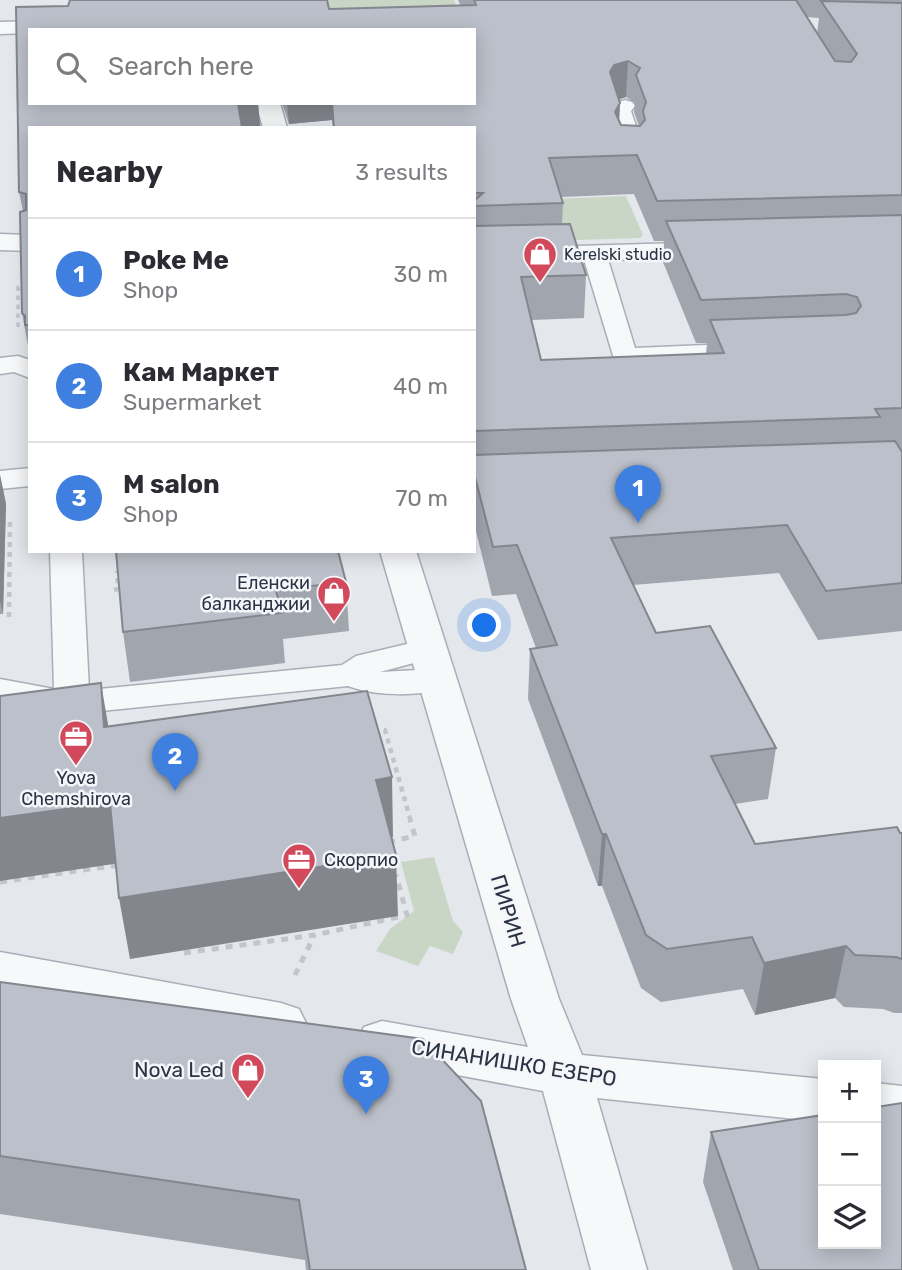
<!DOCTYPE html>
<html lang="en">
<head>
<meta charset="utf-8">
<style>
	:root { --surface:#fff; --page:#f7f7f7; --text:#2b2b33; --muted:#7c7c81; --line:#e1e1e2; --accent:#d1495b }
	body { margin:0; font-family:Rubik,sans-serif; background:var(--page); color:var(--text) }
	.controls { position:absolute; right:21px; bottom:21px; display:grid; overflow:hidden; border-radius:0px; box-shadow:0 4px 18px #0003 }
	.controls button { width:63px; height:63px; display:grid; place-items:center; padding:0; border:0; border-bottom:2px solid var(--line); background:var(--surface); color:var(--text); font:35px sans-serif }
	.you { position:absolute; left:485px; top:626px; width:24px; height:24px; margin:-18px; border:5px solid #fff; border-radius:50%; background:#1a73e8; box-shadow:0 0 0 10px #1a73e833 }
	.badge { display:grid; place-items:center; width:46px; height:46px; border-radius:50%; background:var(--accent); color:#fff; font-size:23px; font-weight:700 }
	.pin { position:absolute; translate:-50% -58px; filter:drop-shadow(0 2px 4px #0008) }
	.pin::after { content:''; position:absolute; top:37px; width:24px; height:21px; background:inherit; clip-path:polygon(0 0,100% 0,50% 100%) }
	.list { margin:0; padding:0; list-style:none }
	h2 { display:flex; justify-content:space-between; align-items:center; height:91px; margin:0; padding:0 28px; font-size:30px }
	h2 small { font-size:23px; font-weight:400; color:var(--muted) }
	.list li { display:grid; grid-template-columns:46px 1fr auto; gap:21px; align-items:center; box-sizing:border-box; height:112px; padding:0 28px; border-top:2px solid var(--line) }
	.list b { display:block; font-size:26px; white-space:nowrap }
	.list p { margin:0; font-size:23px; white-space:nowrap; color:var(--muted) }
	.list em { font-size:23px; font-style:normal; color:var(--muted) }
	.icon { flex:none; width:38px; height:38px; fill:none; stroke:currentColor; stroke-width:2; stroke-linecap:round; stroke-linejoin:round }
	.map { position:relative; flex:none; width:902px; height:1270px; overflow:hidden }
	.search { position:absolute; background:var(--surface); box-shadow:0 4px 18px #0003; left:28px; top:28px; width:448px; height:77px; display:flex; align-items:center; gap:18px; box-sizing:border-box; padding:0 24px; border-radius:0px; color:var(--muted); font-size:26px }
	.panel { position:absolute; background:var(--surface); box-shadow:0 4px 18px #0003; left:28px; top:126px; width:448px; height:427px; border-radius:0px }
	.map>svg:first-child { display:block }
</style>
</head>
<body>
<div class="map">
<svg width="902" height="1270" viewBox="0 0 902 1270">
	<rect width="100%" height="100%" fill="#e4e7ec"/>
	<!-- green -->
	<path fill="#c9d6c5" d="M323 0H454L458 10 325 14Z
		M626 196 643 235 640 238 488 243 474 202Z
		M434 857 453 921 463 932 453 954 430 946 418 966 376 951 390 929 414 911 401 862Z"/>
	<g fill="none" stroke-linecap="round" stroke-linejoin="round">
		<!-- lane casing -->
		<g stroke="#a9aeb7" stroke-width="3">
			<path id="lane" d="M625 100 632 102 635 106 631 111 641 141 637 149 640 157 637 162H621L615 149 621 141 610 108 613 104Z
				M594 246 602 248 606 253 635 348 753 343 762 345 766 351 762 357 753 359 624 364 615 362 582 253 586 248Z
				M18 356 30 360V378L14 372 0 374V358Z
				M30 468V486L0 489V471Z
				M50 551H82L89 690 342 665 356 656 428 639 440 642 445 649 440 656 380 672 437 669 449 672 454 680 449 688C417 696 379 697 348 686L72 714 0 701V679L54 689Z"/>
		</g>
		<!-- street casing -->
		<g stroke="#a9aeb7" stroke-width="3">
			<path id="street" d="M68 20 75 22 78 26 76 30H30V33L0 34V22Z
				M256 103H280L287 128H263Z
				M0 234 30 235V251L0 250Z
				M714 242 724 244 728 250 724 256 474 265V249Z
				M380 551H416L559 999 582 1055 823 1079V1122L597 1098 647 1270H591L543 1091 382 1061 364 1055 357 1041 364 1027 382 1021 528 1047 511 999Z
				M0 952 281 1003 299 1009 306 1023 299 1037 281 1043 0 990Z
				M876 1083 902 1086V1130L876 1127Z"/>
		</g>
		<!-- path-far2 -->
		<path stroke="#c2c5cb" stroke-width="3.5" stroke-dasharray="4.5 4.5" stroke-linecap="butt" d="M18 327V287L30 286"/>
		<!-- path-far1 -->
		<path stroke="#c2c5cb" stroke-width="4.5" stroke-dasharray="5 5" stroke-linecap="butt" d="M114 590 118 589 117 571
			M9 617 10 519
			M374 731 385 730 411 822"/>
		<!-- path -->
		<path stroke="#c2c5cb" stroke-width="5" stroke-dasharray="7 7" stroke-linecap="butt" d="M388 842 415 836 410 820
			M0 882 119 865
			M184 953 315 935 407 915 396 875
			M295 975 314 936"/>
		<!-- lane -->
		<use href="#lane" fill="#f7f8fa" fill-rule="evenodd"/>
		<!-- street -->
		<use href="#street" fill="#f7f8fa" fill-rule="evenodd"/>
	</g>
	<!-- wall -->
	<path fill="#a1a5ae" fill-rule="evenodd" d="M70 0H327L329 9 461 6 458 0H902V631L818 640 779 573 633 585 656 633 710 626 776 748 768 799 735 804 755 844 897 827 900 833H902V1013H894L883 1009 844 1007 835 998 755 1015 743 989 661 1002 641 988 602 886H598L528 699 530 649 536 648 516 594 492 596 474 523V128H333L332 120 289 124 282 103H474V30H30V103H258L260 126 244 128H30V357L22 313 20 212 23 211 19 192 16 7 68 6ZM806 17 819 18 817 33ZM626 97 635 103 634 112 639 126 621 125 619 121 620 103 619 99ZM634 194 654 241H664L663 262 696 343H707L706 354 541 360 531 320 584 318 586 275 570 224H562L563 203 561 197Z
		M0 475 6 504 3 614H0Z
		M116 551 346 582 349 631 283 639 285 663 130 682 123 632Z
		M0 982 526 1270H306L305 1260 0 1214Z
		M711 1132 902 1270H733L703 1182Z"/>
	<!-- shaded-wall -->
	<path fill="#83868d" d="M628 61 626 97 612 102 610 72 614 65Z
		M237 103H258L260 126 239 128Z
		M287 103H332V120L289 124Z
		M620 103 618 141 615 112Z
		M0 475 6 504 3 614 0 601Z
		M101 683 111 742 104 727Z
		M392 777 393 837 378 840 376 780Z
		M110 803 120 863 0 881V818Z
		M602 834H606L602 886H598Z
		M396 855 398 916 130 959 119 898Z
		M846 946 835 998 755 1015 764 963Z"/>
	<!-- building -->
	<path fill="#bbc0ca" stroke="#83868d" stroke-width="2" fill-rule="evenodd" d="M70 0H327L329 9 476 5 474 0H796L835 61 851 62 857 54 821 1 902 3V195L657 201 637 155 549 158 563 203 474 206V201L483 193H474V128H334L332 103H474V30H30V103H238L242 128H30V325H25V316L22 313 20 212 26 210V194L19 192 16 7 68 6ZM628 61 640 68 636 75 646 102 643 111 645 120 640 126 621 125 615 112 620 103 610 72 614 65Z
		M902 215V408L875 409 880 417 474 431V226L570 224 586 275 521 277 541 360 724 353 710 320 846 315 856 313 861 306 857 297 846 294 701 300 666 221Z
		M895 441 902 452V583L826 591 787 525 611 538 656 633 710 626 776 748 711 756 755 844 897 827 900 833H902V959L896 957 855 955 846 946 764 963 752 937 667 949 646 935 606 834H602L530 649 557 645 517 545 493 547 474 473V455Z
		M116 551H338L346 582 276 590 281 613 123 632Z
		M101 683 104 727 367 691 392 777 376 780 396 855 119 898 110 803 0 818V696Z
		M0 982 423 1039 481 1101 526 1270H310L299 1200 0 1156Z
		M902 1103V1270H759L711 1132 823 1115V1244H876V1107Z"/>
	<!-- icons -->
	<defs>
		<g id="shop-pin" transform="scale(1.75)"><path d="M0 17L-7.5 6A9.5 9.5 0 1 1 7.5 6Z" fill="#d1495b" stroke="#f4f6f9"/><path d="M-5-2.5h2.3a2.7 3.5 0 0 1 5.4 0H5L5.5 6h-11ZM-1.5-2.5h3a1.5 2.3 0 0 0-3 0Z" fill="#fff"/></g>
		<g id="office-pin" transform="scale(1.75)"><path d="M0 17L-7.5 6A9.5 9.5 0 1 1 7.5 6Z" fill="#d1495b" stroke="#f4f6f9"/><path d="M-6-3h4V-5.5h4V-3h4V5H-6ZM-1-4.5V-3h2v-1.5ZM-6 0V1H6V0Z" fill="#fff"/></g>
	</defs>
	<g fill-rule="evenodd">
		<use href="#shop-pin" x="540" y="254"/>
		<use href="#shop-pin" x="334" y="593"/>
		<use href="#office-pin" x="76" y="737"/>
		<use href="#office-pin" x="299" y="860"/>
		<use href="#shop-pin" x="248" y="1070"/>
	</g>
	<g text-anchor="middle" stroke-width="5" stroke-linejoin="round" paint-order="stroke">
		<!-- far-poi labels -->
		<g font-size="16" fill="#2b3445" stroke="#f4f6f9" text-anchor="start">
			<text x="564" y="260">Kerelski studio</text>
		</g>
		<!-- poi labels -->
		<g font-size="18" fill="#2b3445" stroke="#f4f6f9" text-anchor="end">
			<text x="310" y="589">Еленски<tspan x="310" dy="21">балканджии</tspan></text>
			<text x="76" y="784" text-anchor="middle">Yova<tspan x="76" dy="21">Chemshirova</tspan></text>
			<text x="324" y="866" text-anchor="start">Скорпио</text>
		</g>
		<!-- near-street labels -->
		<g font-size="21" fill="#2b3445" stroke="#f4f6f9">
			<text transform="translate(508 911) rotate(73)" y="7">ПИРИН</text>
			<text transform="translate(514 1063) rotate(9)" y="7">СИНАНИШКО ЕЗЕРО</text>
		</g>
		<!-- near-poi labels -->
		<g font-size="21" fill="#2b3445" stroke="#f4f6f9" text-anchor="end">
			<text x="224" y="1077">Nova Led</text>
		</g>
	</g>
</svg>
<div class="controls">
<button>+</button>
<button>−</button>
<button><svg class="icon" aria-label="layers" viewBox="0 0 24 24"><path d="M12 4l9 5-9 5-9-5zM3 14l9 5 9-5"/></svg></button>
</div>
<div class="you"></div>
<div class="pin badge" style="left:638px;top:523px;background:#3f7fe0">1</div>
<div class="pin badge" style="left:175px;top:791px;background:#3f7fe0">2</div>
<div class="pin badge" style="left:366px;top:1114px;background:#3f7fe0">3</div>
<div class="search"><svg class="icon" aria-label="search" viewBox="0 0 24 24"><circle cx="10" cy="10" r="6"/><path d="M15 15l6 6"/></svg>Search here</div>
<section class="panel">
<h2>Nearby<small>3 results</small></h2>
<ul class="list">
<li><span class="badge" style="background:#3f7fe0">1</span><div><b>Poke Me</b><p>Shop</p></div><em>30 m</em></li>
<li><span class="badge" style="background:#3f7fe0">2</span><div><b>Кам Маркет</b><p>Supermarket</p></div><em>40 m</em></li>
<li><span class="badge" style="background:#3f7fe0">3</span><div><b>M salon</b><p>Shop</p></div><em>70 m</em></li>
</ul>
</section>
</div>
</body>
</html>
